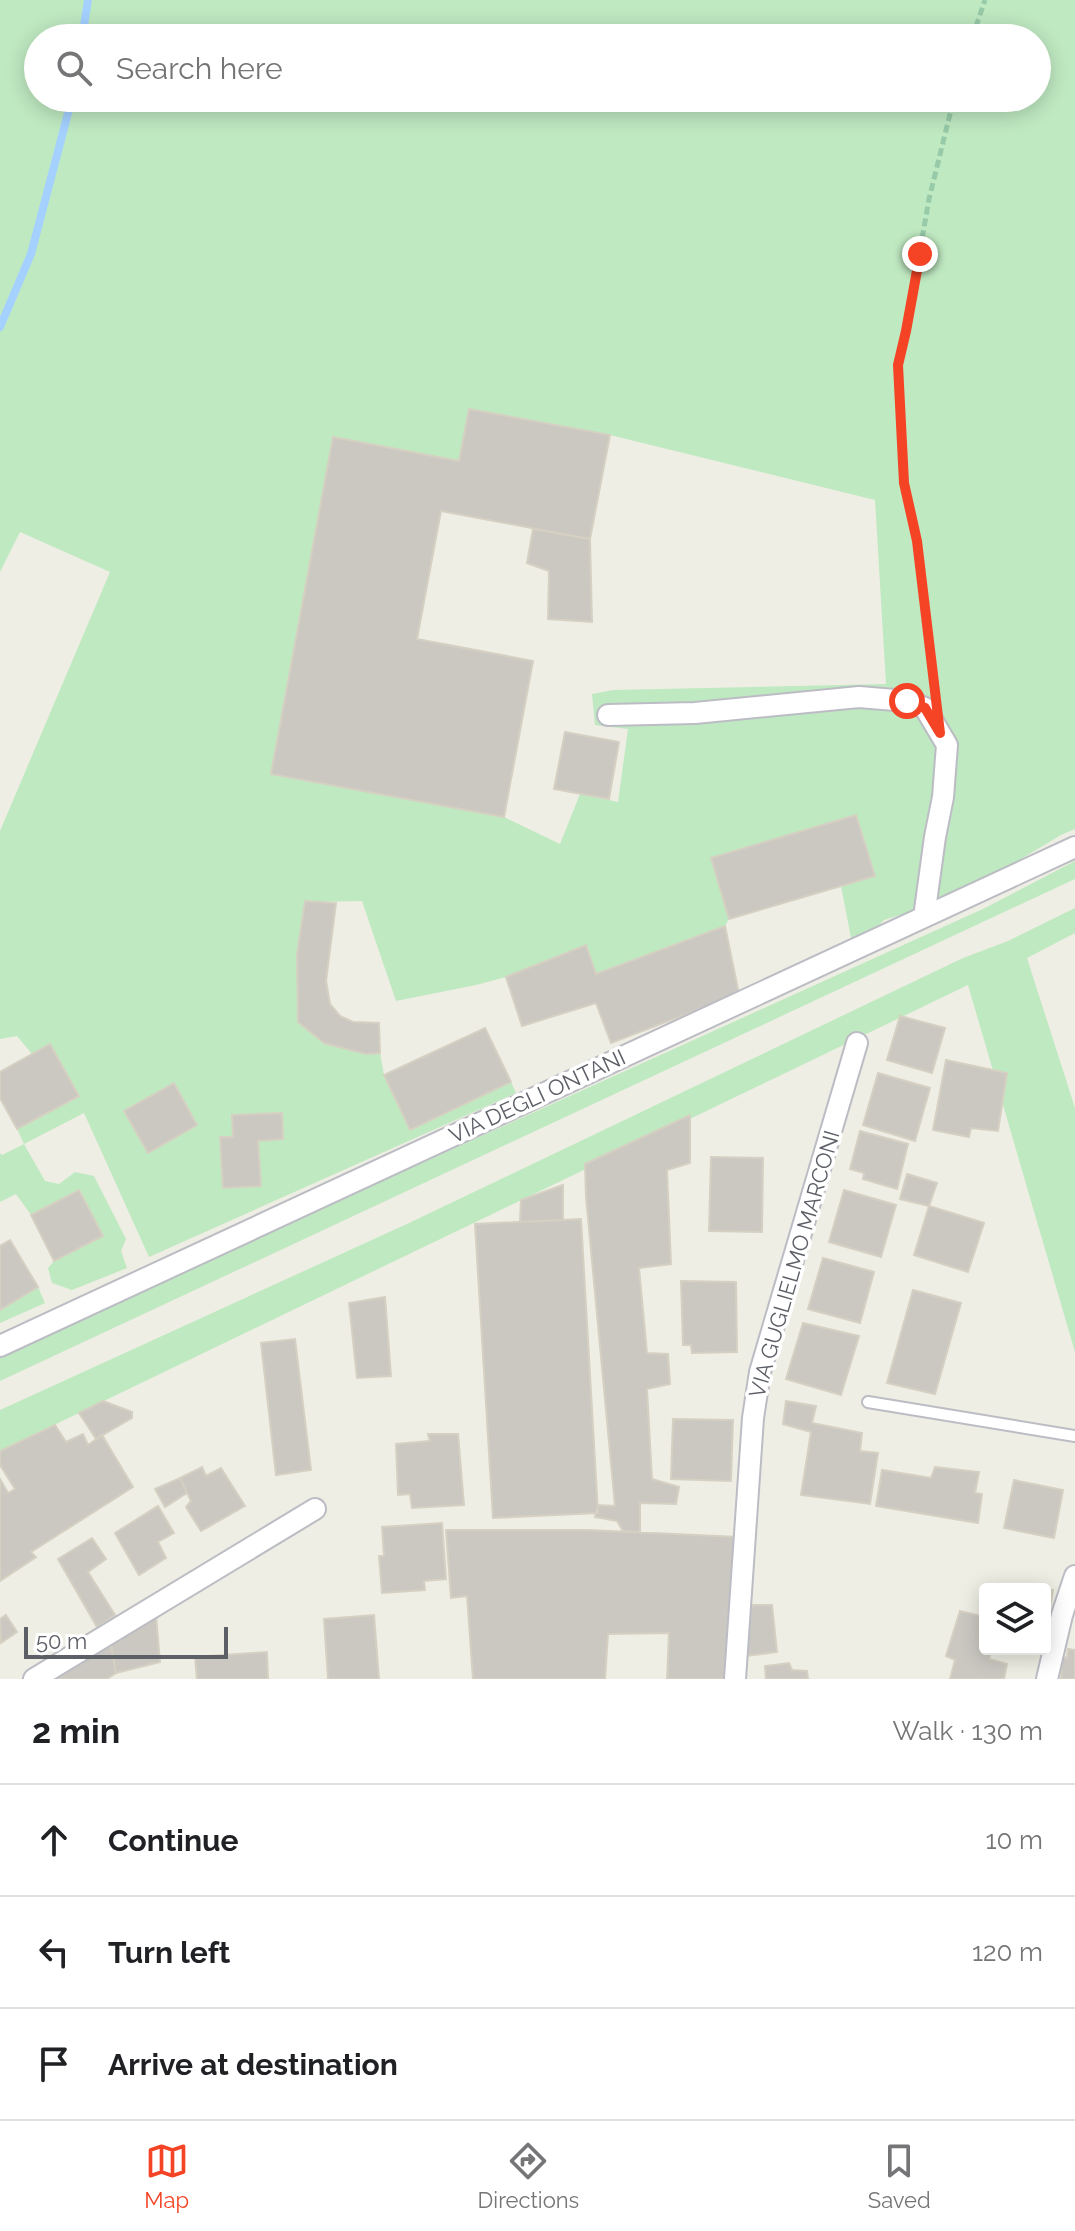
<!DOCTYPE html>
<html lang="en">
<head>
<meta charset="utf-8">
<style>
	:root { --surface:#fff; --page:#f2f2f2; --text:#202124; --muted:#757577; --line:#e0e0e0; --accent:#f54325 }
	body { margin:0; font-family:Raleway,sans-serif; background:var(--page); color:var(--text) }
	.controls { position:absolute; right:24px; bottom:24px; display:grid; overflow:hidden; border-radius:8px; box-shadow:0 4px 20px #0003 }
	.controls button { width:72px; height:72px; display:grid; place-items:center; padding:0; border:0; border-bottom:2px solid var(--line); background:var(--surface); color:var(--text); font:40px sans-serif }
	.scale { position:absolute; left:24px; bottom:20px; width:204px; box-sizing:border-box; padding-left:8px; border:4px solid #5c5f66; border-top:0; font-size:22px; line-height:28px; white-space:nowrap; color:#5c5f66; -webkit-text-stroke:6px #fff; paint-order:stroke }
	.stop { position:absolute; width:24px; height:24px; margin:-18px; border:6px solid #f54325; border-radius:50%; background:#fff }
	.stop.end { background:#f54325; border-color:#fff; box-shadow:0 2px 8px #0008 }
	.list { margin:0; padding:0; list-style:none }
	h2 { display:flex; justify-content:space-between; align-items:center; height:104px; margin:0; padding:0 32px; font-size:34px }
	h2 small { font-size:26px; font-weight:400; color:var(--muted) }
	.list li { display:grid; grid-template-columns:52px 1fr auto; gap:24px; align-items:center; box-sizing:border-box; height:112px; padding:0 32px; border-top:2px solid var(--line) }
	.list b { display:block; font-size:30px; white-space:nowrap }
	.list em { font-size:26px; font-style:normal; color:var(--muted) }
	.icon { flex:none; width:44px; height:44px; fill:none; stroke:currentColor; stroke-width:2; stroke-linecap:round; stroke-linejoin:round }
	.map { position:relative; flex:none; width:1075px; height:1679px; overflow:hidden }
	.search { position:absolute; background:var(--surface); box-shadow:0 4px 20px #0003; left:24px; right:24px; top:24px; height:88px; display:flex; align-items:center; gap:20px; box-sizing:border-box; padding:0 28px; border-radius:44px; color:var(--muted); font-size:30px }
	.sheet { height:440px; background:var(--surface) }
	nav { display:flex; justify-content:space-around; align-items:center; box-sizing:border-box; height:112px; border-top:2px solid var(--line); background:var(--surface); font-size:22px; color:var(--muted) }
	nav a { display:grid; justify-items:center; gap:4px }
	nav .on { color:var(--accent) }
	.map>svg:first-child { display:block }
</style>
</head>
<body>
<div class="map">
<svg width="1075" height="1679" viewBox="0 0 1075 1679">
	<rect width="100%" height="100%" fill="#efeee4"/>
	<!-- green -->
	<path fill="#bfe9c1" fill-rule="evenodd" d="M0 0H1075V829L1061 835 983 882 907 913 884 920 868 936 852 943 841 886 875 875 856 815 711 858 729 919 725 926 596 974 585 945 506 977 476 985 396 1001 362 901 306 902 297 954 298 1022 324 1043 366 1054 380 1053 384 1075 410 1129 511 1082 516 1093 149 1257 84 1113 24 1144 45 1181 59 1184 75 1172 94 1176 126 1239 121 1251 127 1268 72 1290 52 1283 48 1268 54 1261 103 1236 80 1190 31 1215 16 1194 0 1202V1153L2 1155 24 1144 17 1129 78 1096 32 1054 17 1036 0 1039V831L110 572 20 532 0 572ZM38 38H1037V98H38ZM469 409 610 435 875 500 886 684 613 690 592 694 595 725 628 729 618 802 580 794 560 844 504 817 272 774 333 437 459 461Z
		M1075 861V879L0 1381V1354L985 908Z
		M1075 908V933L1027 958 1075 1108V1352L968 985 0 1451V1410L409 1223 963 958 1008 941Z
		M38 1287 45 1303 0 1323V1310Z"/>
	<g fill="none" stroke-linecap="round" stroke-linejoin="round">
		<!-- stream -->
		<path stroke="#a4d1ff" stroke-width="8" d="M82 38 88 0
			M0 327 31 254 72 98"/>
	</g>
	<!-- building -->
	<path fill="#cac8c1" stroke="#d5d0c2" stroke-width="2" d="M469 409 610 435 590 539 441 511 417 639 533 661 504 817 271 774 333 437 459 461Z
		M533 529 590 539 592 622 548 619 549 571 527 563Z
		M565 732 619 742 609 799 554 789Z
		M856 815 875 876 729 919 711 858Z
		M305 901 336 903 326 981 330 1004 340 1016 353 1022 379 1023 380 1053 366 1054 324 1043 298 1022 297 954Z
		M725 926 739 994 611 1043 596 1003 522 1026 506 977 586 945 596 974Z
		M900 1016 945 1028 932 1073 887 1060Z
		M485 1028 511 1082 410 1130 384 1075Z
		M50 1044 79 1096 17 1129 0 1098V1072Z
		M946 1060 1007 1073 998 1131 971 1128 969 1137 933 1130Z
		M878 1073 930 1088 915 1141 863 1125Z
		M174 1083 197 1125 148 1153 124 1111Z
		M282 1113 283 1139 258 1141 261 1186 223 1188 220 1137H233L232 1115Z
		M690 1115V1163L667 1170 671 1264 639 1268 647 1353 668 1354 670 1384 647 1389 652 1479 679 1487 676 1504 640 1503V1532L623 1531 617 1521 595 1517 598 1505 615 1506 586 1197 585 1164Z
		M860 1131 908 1144 897 1189 863 1179 864 1173 850 1169Z
		M711 1157 763 1158 762 1232 709 1231Z
		M907 1174 937 1183 929 1206 900 1199Z
		M563 1185V1220L520 1222 521 1200Z
		M79 1190 103 1236 54 1261 31 1215Z
		M844 1190 896 1205 881 1257 829 1242Z
		M929 1206 984 1223 968 1272 914 1255Z
		M581 1219 598 1513 493 1518 475 1224Z
		M10 1240 38 1287 0 1310V1246Z
		M823 1258 874 1272 860 1323 808 1309Z
		M681 1281 736 1282 737 1352 692 1353 691 1345H683Z
		M913 1290 961 1303 935 1394 887 1383Z
		M385 1297 391 1376 357 1378 349 1303Z
		M803 1323 859 1336 841 1395 786 1379Z
		M295 1339 311 1470 276 1475 261 1343Z
		M103 1401 132 1412V1418L96 1439 79 1413Z
		M786 1401 816 1406 812 1423 862 1433 860 1451 878 1453 870 1504 801 1495 811 1432 783 1424Z
		M673 1419 733 1420 731 1481 671 1479Z
		M55 1425 66 1442 83 1434 88 1445 102 1435 133 1487 31 1552 36 1557 0 1581V1479L8 1493 15 1489 0 1465V1451Z
		M428 1434H458L464 1505 412 1508 410 1494 398 1495 396 1444 430 1441Z
		M202 1467 206 1476 221 1468 245 1506 201 1531 186 1507 191 1501 180 1478Z
		M935 1467 979 1472 975 1493 982 1494 978 1523 876 1506 882 1470 931 1478Z
		M180 1478 187 1493 165 1507 155 1489Z
		M1014 1480 1063 1490 1054 1538 1004 1528Z
		M158 1506 174 1533 158 1542 166 1558 139 1575 115 1533Z
		M442 1523 446 1579 424 1581 425 1590 382 1593 379 1556H384L382 1527Z
		M446 1530H588L738 1537 730 1679H667L669 1633 608 1634 605 1679H473L467 1596 451 1598Z
		M92 1538 106 1559 88 1572 115 1615 97 1627 58 1559Z
		M1028 1586 1053 1590 1048 1619 1045 1618V1589H1027Z
		M752 1605H772L777 1652 745 1656Z
		M960 1611 985 1617V1649H992L989 1659 1007 1664 1004 1679H950L955 1660 946 1656Z
		M6 1615 17 1632 1 1643 0 1619Z
		M374 1615 379 1679H328L324 1619Z
		M156 1616 160 1662 116 1673 110 1639Z
		M110 1639 116 1673 107 1679H40Z
		M1068 1649 1075 1650V1679H1061L1062 1657 1067 1658Z
		M267 1652 268 1679H197L195 1657Z
		M789 1663 792 1670 807 1671 808 1679H766L765 1666Z"/>
	<g fill="none" stroke-linecap="round" stroke-linejoin="round">
		<!-- service casing -->
		<g stroke="#bcbdc4" stroke-width="14">
			<path id="service" d="M868 1402 1075 1436"/>
		</g>
		<!-- minor casing -->
		<g stroke="#bcbdc4" stroke-width="24">
			<path id="minor" d="M608 715 695 713 859 697 907 701 925 708 947 745 943 797 935 837 924 917
				M0 1346 1075 847
				M34 1679 315 1509
				M735 1679 753 1418 760 1372 857 1043
				M1047 1679 1062 1615 1075 1576"/>
		</g>
		<!-- path -->
		<path stroke="#97caa9" stroke-width="5" stroke-dasharray="8 4" stroke-linecap="butt" d="M972 38 985 0
			M936 689 917 541 904 483 898 365 906 331 929 199 954 98"/>
		<!-- service -->
		<use href="#service" stroke="#fff" stroke-width="10"/>
		<!-- minor -->
		<use href="#minor" stroke="#fff" stroke-width="20"/>
	</g>
	<g fill="none" stroke-linecap="round" stroke-linejoin="round">
		<!-- route -->
		<path stroke="#f54325" stroke-width="10" d="M907 701 925 708 940 733 917 541 904 483 898 365 906 331 920 254"/>
	</g>
	<g text-anchor="middle" stroke-width="7" stroke-linejoin="round" paint-order="stroke">
		<!-- street labels -->
		<g font-size="22" fill="#5c5f66" stroke="#fff">
			<text transform="translate(537 1096) rotate(-25)" y="8">VIA DEGLI ONTANI</text>
			<text transform="translate(794 1264) rotate(-74)" y="8">VIA GUGLIELMO MARCONI</text>
		</g>
	</g>
</svg>
<div class="controls">
<button><svg class="icon" aria-label="layers" viewBox="0 0 24 24"><path d="M12 4l9 5-9 5-9-5zM3 14l9 5 9-5"/></svg></button>
</div>
<div class="scale">50 m</div>
<div class="stop" style="left:907px;top:701px"></div>
<div class="stop end" style="left:920px;top:254px"></div>
<div class="search"><svg class="icon" aria-label="search" viewBox="0 0 24 24"><circle cx="10" cy="10" r="6"/><path d="M15 15l6 6"/></svg>Search here</div>
</div>
<section class="sheet">
<h2>2 min<small>Walk · 130 m</small></h2>
<ul class="list">
<li><svg class="icon" aria-label="ahead" viewBox="0 0 24 24"><path d="M12 20V5M6 11l6-6 6 6"/></svg><div><b>Continue</b></div><em>10 m</em></li>
<li><svg class="icon" aria-label="left" viewBox="0 0 24 24"><path d="M17 20v-9H6M10 6l-5 5 5 5"/></svg><div><b>Turn left</b></div><em>120 m</em></li>
<li><svg class="icon" aria-label="arrive" viewBox="0 0 24 24"><path d="M6 21V4h12l-3 4 3 4H6"/></svg><div><b>Arrive at destination</b></div></li>
</ul>
</section>
<nav>
<a class="on"><svg class="icon" aria-label="map" viewBox="0 0 24 24"><path d="M3 6l6-2 6 2 6-2v14l-6 2-6-2-6 2zM9 4v14M15 6v14"/></svg>Map</a>
<a><svg class="icon" aria-label="directions" viewBox="0 0 24 24"><path d="M12 3l9 9-9 9-9-9zM9 14v-3h6M13 9l2 2-2 2"/></svg>Directions</a>
<a><svg class="icon" aria-label="saved" viewBox="0 0 24 24"><path d="M7 4h10v16l-5-4-5 4z"/></svg>Saved</a>
</nav>
</body>
</html>
